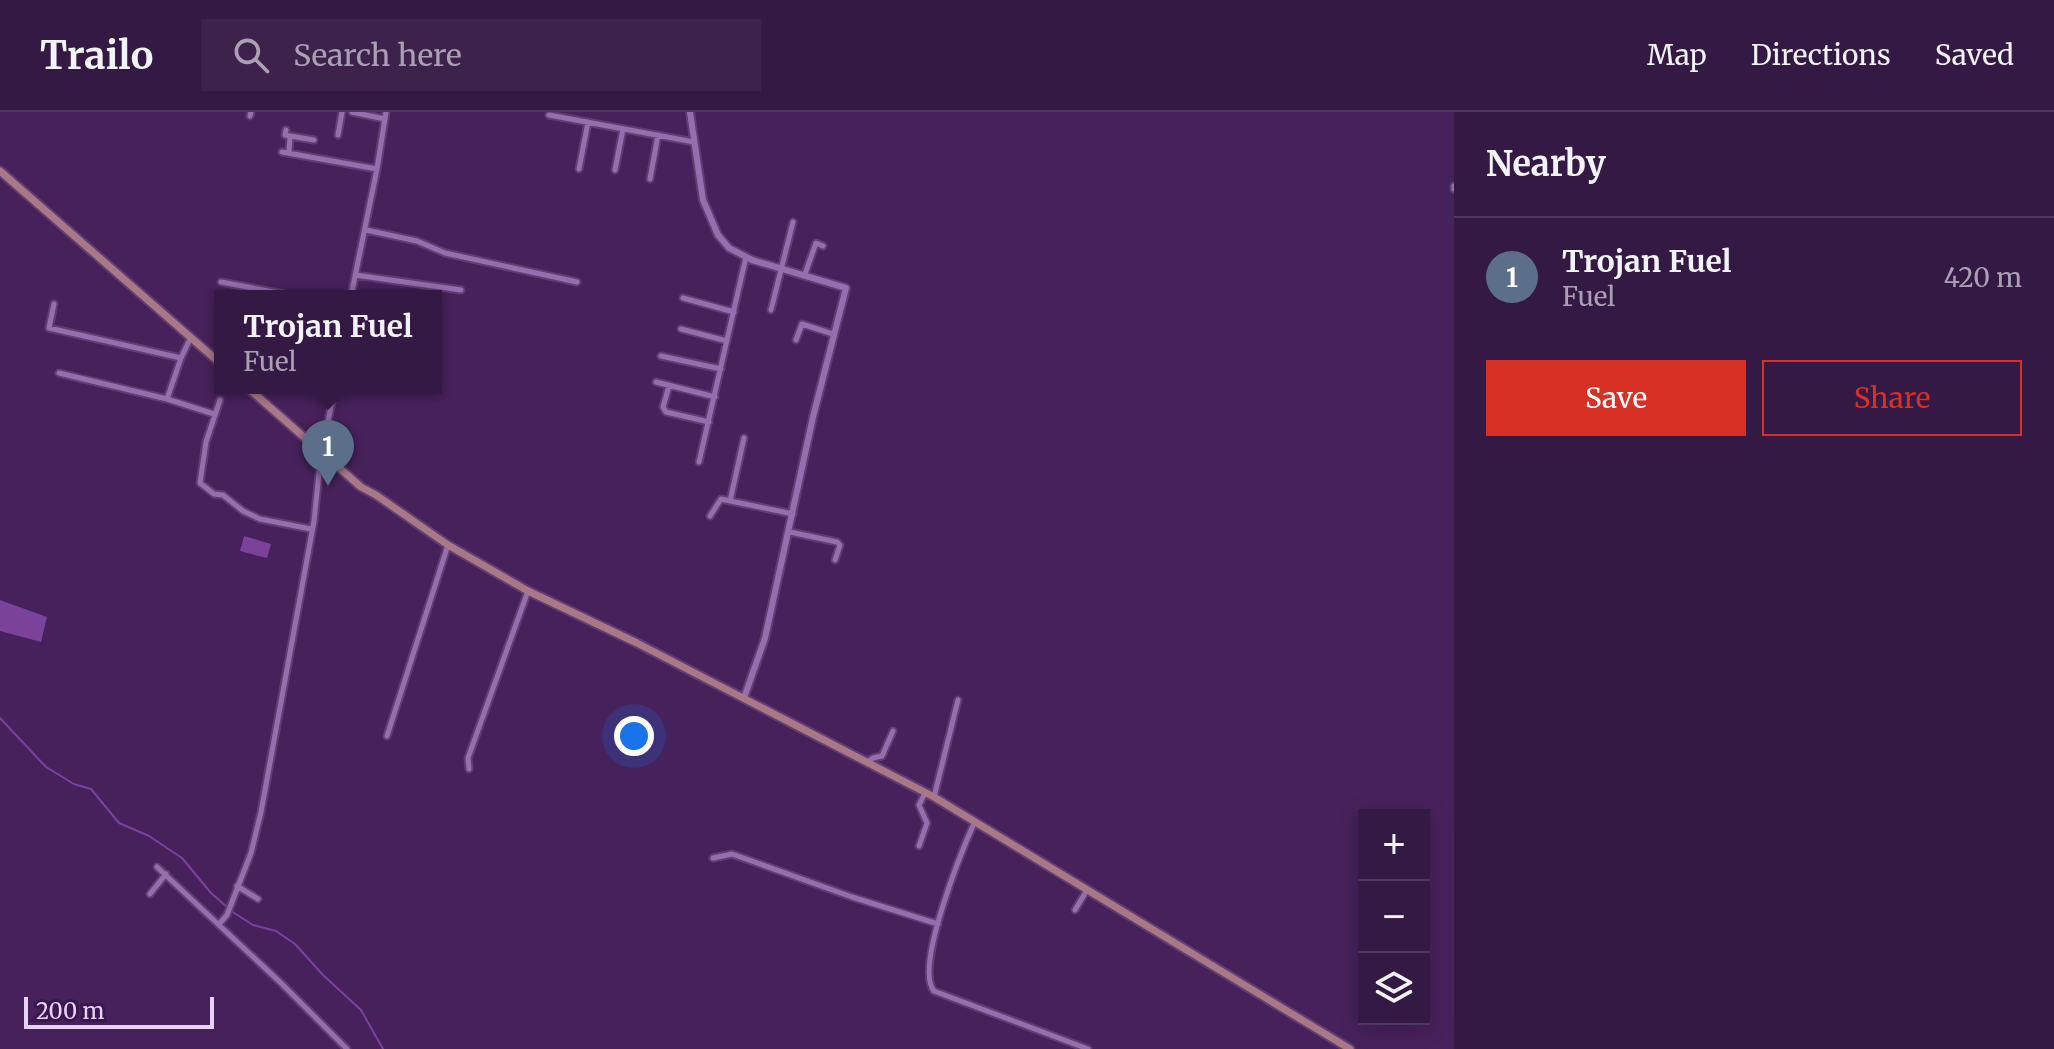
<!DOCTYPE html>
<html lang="en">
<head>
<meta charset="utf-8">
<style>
	:root { --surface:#351945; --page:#3d224c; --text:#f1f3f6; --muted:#aaa0b3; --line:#4f385e; --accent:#d93025 }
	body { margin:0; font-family:Merriweather,serif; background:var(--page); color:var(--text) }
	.controls { position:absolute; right:24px; bottom:24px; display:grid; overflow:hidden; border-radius:0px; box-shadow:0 4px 20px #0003 }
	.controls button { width:72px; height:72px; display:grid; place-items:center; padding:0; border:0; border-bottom:2px solid var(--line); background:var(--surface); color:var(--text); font:40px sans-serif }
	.scale { position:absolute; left:24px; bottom:20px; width:190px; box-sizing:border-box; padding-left:8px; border:4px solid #e8d3f6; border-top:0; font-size:22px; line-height:28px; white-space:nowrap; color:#e8d3f6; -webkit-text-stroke:6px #3c1650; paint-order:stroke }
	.you { position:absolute; left:634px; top:624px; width:28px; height:28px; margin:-20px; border:6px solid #fff; border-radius:50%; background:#1a73e8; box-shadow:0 0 0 12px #1a73e833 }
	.badge { display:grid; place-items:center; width:52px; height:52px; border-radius:50%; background:var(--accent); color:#fff; font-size:26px; font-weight:700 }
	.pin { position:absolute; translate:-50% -66px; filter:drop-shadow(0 2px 4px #0008) }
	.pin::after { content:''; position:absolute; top:42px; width:28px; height:24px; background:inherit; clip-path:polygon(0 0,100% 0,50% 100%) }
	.popup { position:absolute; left:214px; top:178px; width:228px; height:104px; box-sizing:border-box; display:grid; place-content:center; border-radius:0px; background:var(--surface); filter:drop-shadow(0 2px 6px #0005); font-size:26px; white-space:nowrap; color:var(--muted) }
	.popup b { font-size:30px; color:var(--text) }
	.popup::after { content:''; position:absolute; left:50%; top:100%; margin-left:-16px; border:16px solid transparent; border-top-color:var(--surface) }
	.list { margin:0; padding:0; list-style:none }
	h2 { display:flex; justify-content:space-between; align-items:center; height:104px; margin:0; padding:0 32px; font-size:34px }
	h2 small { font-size:26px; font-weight:400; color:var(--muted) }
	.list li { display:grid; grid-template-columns:52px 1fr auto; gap:24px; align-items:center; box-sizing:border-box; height:120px; padding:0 32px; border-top:2px solid var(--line) }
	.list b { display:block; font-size:30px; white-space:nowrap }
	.list p { margin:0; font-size:26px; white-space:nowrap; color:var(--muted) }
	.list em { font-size:26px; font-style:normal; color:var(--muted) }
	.actions { display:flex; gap:16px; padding:24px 32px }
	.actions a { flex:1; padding:18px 0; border:2px solid var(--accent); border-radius:0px; text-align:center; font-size:28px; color:var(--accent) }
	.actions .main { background:var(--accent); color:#fff }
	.icon { flex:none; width:44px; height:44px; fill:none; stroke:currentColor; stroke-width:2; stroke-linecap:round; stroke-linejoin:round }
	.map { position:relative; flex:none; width:1454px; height:937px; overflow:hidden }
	header { display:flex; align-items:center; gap:48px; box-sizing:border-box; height:112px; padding:0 40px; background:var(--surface); border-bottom:2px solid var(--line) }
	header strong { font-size:38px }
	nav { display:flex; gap:44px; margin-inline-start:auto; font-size:28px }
	.search { width:560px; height:72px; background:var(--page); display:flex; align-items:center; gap:20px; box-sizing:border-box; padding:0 28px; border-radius:0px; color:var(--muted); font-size:30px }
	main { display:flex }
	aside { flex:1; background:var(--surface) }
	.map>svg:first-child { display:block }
</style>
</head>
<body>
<header>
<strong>Trailo</strong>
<div class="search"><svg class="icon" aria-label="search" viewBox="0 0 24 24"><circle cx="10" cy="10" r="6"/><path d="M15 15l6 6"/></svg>Search here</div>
<nav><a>Map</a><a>Directions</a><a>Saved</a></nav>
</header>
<main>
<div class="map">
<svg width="1454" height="937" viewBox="0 0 1454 937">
	<rect width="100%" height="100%" fill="#47215c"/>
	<!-- water -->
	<path fill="#7b429b" d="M244 424 271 432 267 446 240 439Z
		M0 488 47 505 41 530 0 519Z"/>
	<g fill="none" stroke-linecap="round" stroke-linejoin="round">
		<!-- stream -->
		<path stroke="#7b429b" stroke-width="2" d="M0 606 46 655 74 672 91 677 119 711 149 724 182 746 211 781 227 795
			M231 799 253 813 276 819 295 832 323 863 361 898 383 937"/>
		<!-- minor casing -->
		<g stroke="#613e72" stroke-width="9">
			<path id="minor" d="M352 0 385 7
				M549 3 694 30
				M250 4 251 0
				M286 18 285 23 290 24 289 41
				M338 23 342 0
				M290 24 314 28
				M282 40 377 57
				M579 57 588 10
				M615 58 623 17
				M650 67 658 23
				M1454 74V77
				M366 118 417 129 445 141 577 170
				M805 162 816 131 823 134
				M355 163 461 178
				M221 170 295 184
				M351 184 377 57 386 0
				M683 186 734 200
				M54 192 49 216 181 246
				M771 198 793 110
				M681 217 727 229
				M796 228 802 212 833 222
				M661 244 721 257
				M59 261 167 287 214 302
				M656 270 715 285
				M669 274 663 295 666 300 709 310
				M167 287 181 246 191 225
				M220 288 206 330 200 371 214 382 223 383 243 399 260 407 311 417
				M699 350 746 145
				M730 389 744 326
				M710 404 721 387 793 402
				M790 420 837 430 840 433 835 448
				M387 624 448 433
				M867 650 873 646 882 644 893 619
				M469 657 468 646 528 479
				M934 685 958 588
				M975 709C962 738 914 856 934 879L1088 937
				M919 734 927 711 919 693 925 681
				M713 746 732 742 852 785 938 812
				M157 755 281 871 347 937
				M237 774 258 787
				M150 782 166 762
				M1075 798 1087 778
				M219 812 227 803 251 741 261 700 314 409 321 342 335 276"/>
		</g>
		<!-- tertiary casing -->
		<g stroke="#613e72" stroke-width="10">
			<path id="tertiary" d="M690 0 703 88 718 123 729 136 752 148 846 176 813 305 765 526 744 586"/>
		</g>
		<!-- secondary casing -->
		<g stroke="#613e72" stroke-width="11">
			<path id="secondary" d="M0 59 220 251
				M248 276 361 375 376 383 448 433 528 479 637 531 934 685 1350 937"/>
		</g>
		<!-- minor -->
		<use href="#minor" stroke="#966dae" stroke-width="5"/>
		<!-- tertiary -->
		<use href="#tertiary" stroke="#966dae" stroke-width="6"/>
		<!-- secondary -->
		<use href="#secondary" stroke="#a87886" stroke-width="7"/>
	</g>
</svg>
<div class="controls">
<button>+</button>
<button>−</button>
<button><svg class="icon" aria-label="layers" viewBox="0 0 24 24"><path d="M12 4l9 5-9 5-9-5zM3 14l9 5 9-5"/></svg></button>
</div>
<div class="scale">200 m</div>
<div class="you"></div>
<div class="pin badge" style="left:328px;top:374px;background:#5c6f8a">1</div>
<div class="popup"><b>Trojan Fuel</b>Fuel</div>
</div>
<aside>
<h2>Nearby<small></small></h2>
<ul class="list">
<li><span class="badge" style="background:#5c6f8a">1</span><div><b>Trojan Fuel</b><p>Fuel</p></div><em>420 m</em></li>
</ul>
<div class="actions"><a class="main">Save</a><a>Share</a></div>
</aside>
</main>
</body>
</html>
